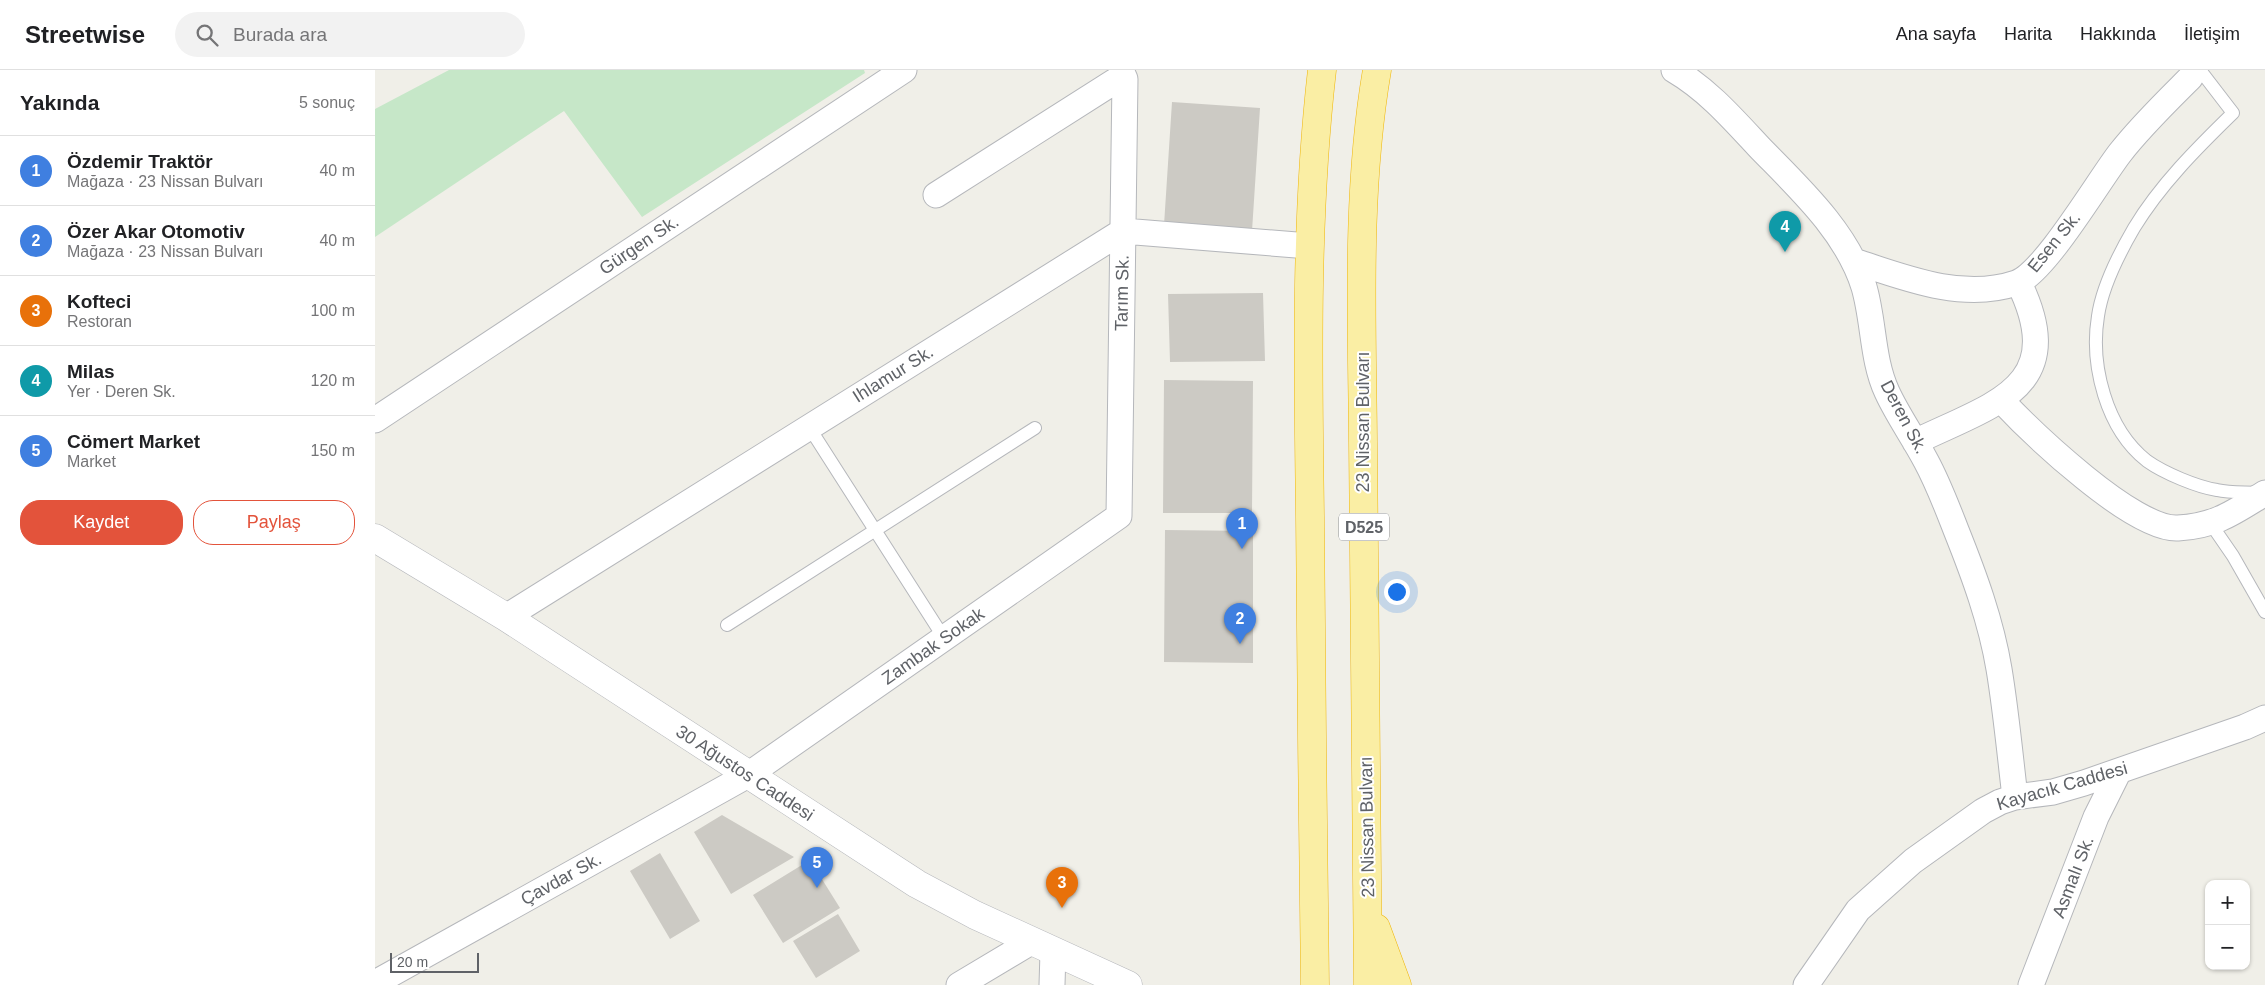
<!DOCTYPE html>
<html lang="tr">
<head>
<meta charset="utf-8">
<style>
	:root { --surface:#fff; --page:#f2f2f2; --text:#202124; --muted:#757577; --line:#e0e0e0; --accent:#e3533b }
	body { margin:0; font-family:Helvetica,sans-serif; background:var(--page); color:var(--text) }
	.controls { position:absolute; right:15px; bottom:15px; display:grid; overflow:hidden; border-radius:10px; box-shadow:0 1px 4px #0004 }
	.controls button { width:45px; height:45px; display:grid; place-items:center; padding:0; border:0; border-bottom:1px solid var(--line); background:var(--surface); color:var(--text); font:25px sans-serif }
	.scale { position:absolute; left:15px; bottom:12px; width:89px; box-sizing:border-box; padding-left:5px; border:2px solid #5f6267; border-top:0; font-size:14px; line-height:18px; white-space:nowrap; color:#5f6267; -webkit-text-stroke:4px #fff; paint-order:stroke }
	.you { position:absolute; left:1021px; top:521px; width:18px; height:18px; margin:-12px; border:4px solid #fff; border-radius:50%; background:#1a73e8; box-shadow:0 0 0 8px #1a73e833 }
	.badge { display:grid; place-items:center; width:32px; height:32px; border-radius:50%; background:var(--accent); color:#fff; font-size:16px; font-weight:700 }
	.pin { position:absolute; translate:-50% -41px; filter:drop-shadow(0 1px 2px #0008) }
	.pin::after { content:''; position:absolute; top:26px; width:18px; height:15px; background:inherit; clip-path:polygon(0 0,100% 0,50% 100%) }
	.list { margin:0; padding:0; list-style:none }
	h2 { display:flex; justify-content:space-between; align-items:center; height:65px; margin:0; padding:0 20px; font-size:21px }
	h2 small { font-size:16px; font-weight:400; color:var(--muted) }
	.list li { display:grid; grid-template-columns:32px 1fr auto; gap:15px; align-items:center; box-sizing:border-box; height:70px; padding:0 20px; border-top:1px solid var(--line) }
	.list b { display:block; font-size:19px; white-space:nowrap }
	.list p { margin:0; font-size:16px; white-space:nowrap; color:var(--muted) }
	.list em { font-size:16px; font-style:normal; color:var(--muted) }
	.actions { display:flex; gap:10px; padding:15px 20px }
	.actions a { flex:1; padding:11px 0; border:1px solid var(--accent); border-radius:20px; text-align:center; font-size:18px; color:var(--accent) }
	.actions .main { background:var(--accent); color:#fff }
	.icon { flex:none; width:28px; height:28px; fill:none; stroke:currentColor; stroke-width:2; stroke-linecap:round; stroke-linejoin:round }
	.map { position:relative; flex:none; width:1890px; height:915px; overflow:hidden }
	header { display:flex; align-items:center; gap:30px; box-sizing:border-box; height:70px; padding:0 25px; background:var(--surface); border-bottom:1px solid var(--line) }
	header strong { font-size:24px }
	nav { display:flex; gap:28px; margin-inline-start:auto; font-size:18px }
	.search { width:350px; height:45px; background:var(--page); display:flex; align-items:center; gap:12px; box-sizing:border-box; padding:0 18px; border-radius:28px; color:var(--muted); font-size:19px }
	main { display:flex }
	aside { flex:1; background:var(--surface) }
	.map>svg:first-child { display:block }
</style>
</head>
<body>
<header>
<strong>Streetwise</strong>
<div class="search"><svg class="icon" aria-label="search" viewBox="0 0 24 24"><circle cx="10" cy="10" r="6"/><path d="M15 15l6 6"/></svg>Burada ara</div>
<nav><a>Ana sayfa</a><a>Harita</a><a>Hakkında</a><a>İletişim</a></nav>
</header>
<main>
<aside>
<h2>Yakında<small>5 sonuç</small></h2>
<ul class="list">
<li><span class="badge" style="background:#3f7fe0">1</span><div><b>Özdemir Traktör</b><p>Mağaza · 23 Nissan Bulvarı</p></div><em>40 m</em></li>
<li><span class="badge" style="background:#3f7fe0">2</span><div><b>Özer Akar Otomotiv</b><p>Mağaza · 23 Nissan Bulvarı</p></div><em>40 m</em></li>
<li><span class="badge" style="background:#e8710a">3</span><div><b>Kofteci</b><p>Restoran</p></div><em>100 m</em></li>
<li><span class="badge" style="background:#0f9aa8">4</span><div><b>Milas</b><p>Yer · Deren Sk.</p></div><em>120 m</em></li>
<li><span class="badge" style="background:#3f7fe0">5</span><div><b>Cömert Market</b><p>Market</p></div><em>150 m</em></li>
</ul>
<div class="actions"><a class="main">Kaydet</a><a>Paylaş</a></div>
</aside>
<div class="map">
<svg width="1890" height="915" viewBox="0 0 1890 915">
	<rect width="100%" height="100%" fill="#f0efe8"/>
	<!-- green -->
	<path fill="#c6e7c8" d="M74 0H489L490 3 267 147 189 41 0 167V39Z"/>
	<!-- building -->
	<path fill="#cccac4" d="M797 32 885 38 877 161 789 155Z
		M888 223 890 291 795 292 793 224Z
		M789 310 878 311 877 443H788Z
		M790 460 878 461V593L789 592Z
		M347 745 419 787 356 824 319 762Z
		M285 783 325 851 295 869 255 801Z
		M435 790 465 838 408 873 378 825Z
		M463 844 485 881 441 908 418 871Z"/>
	<g fill="none" stroke-linecap="round" stroke-linejoin="round">
		<!-- service casing -->
		<g stroke="#b5b7bb" stroke-width="14">
			<path id="service" d="M1825 0 1858 43C1822 78 1785 115 1759 158 1745 182 1727 218 1723 246 1715 295 1731 359 1772 391 1789 403 1822 417 1842 420 1855 423 1870 422 1884 423
				M434 357 569 568
				M1836 454 1858 486 1890 542
				M352 555 660 358"/>
		</g>
		<!-- minor casing -->
		<g stroke="#b5b7bb" stroke-width="27">
			<path id="minor" d="M1299 0C1333 20 1358 49 1385 78 1424 118 1472 162 1489 217 1499 251 1497 290 1512 322 1523 346 1539 368 1551 391 1563 413 1572 437 1581 460 1599 505 1616 551 1624 599 1631 641 1635 685 1640 727
				M561 125 748 6
				M1479 191C1530 208 1588 231 1641 213 1669 204 1724 110 1745 83 1766 56 1791 32 1815 8L1820 0
				M1626 330C1656 362 1759 461 1803 458 1841 456 1859 442 1890 423
				M0 350 529 0
				M1540 372C1618 334 1695 318 1644 213
				M131 547 748 161 934 176
				M0 913 373 705 744 446 750 9 746 0
				M584 915 656 872
				M677 915 678 882
				M1431 915 1483 840 1538 791 1608 741 1625 732 1640 727 1678 722 1709 713 1870 657 1890 648
				M1656 915 1721 747 1744 701"/>
		</g>
		<!-- tertiary casing -->
		<g stroke="#b5b7bb" stroke-width="29">
			<path id="tertiary" d="M0 468 131 547 542 814 600 845 753 915"/>
		</g>
		<!-- trunk casing -->
		<g stroke="#efb609" stroke-width="29">
			<path id="trunk" d="M1001 858 1022 915
				M940 915C938 759 936 602 935 446 933 297 930 148 947 0
				M993 915C991 734 989 553 988 372 987 249 981 122 1002 0"/>
		</g>
		<!-- service -->
		<use href="#service" stroke="#fff" stroke-width="12"/>
		<!-- minor -->
		<use href="#minor" stroke="#fff" stroke-width="25"/>
		<!-- tertiary -->
		<use href="#tertiary" stroke="#fff" stroke-width="28"/>
		<!-- trunk -->
		<use href="#trunk" stroke="#faeea4" stroke-width="28"/>
	</g>
	<g text-anchor="middle" stroke-width="4" stroke-linejoin="round" paint-order="stroke">
		<!-- shield labels -->
		<rect fill="#fff" stroke="#8f9195" stroke-width="1" x="964" y="443.5" width="50" height="27" rx="4"/>
		<g font-size="16" font-weight="bold" fill="#5f6267">
			<text x="989" y="463">D525</text>
		</g>
		<!-- street labels -->
		<g font-size="18" fill="#5f6267" stroke="#fff">
			<text transform="translate(1679 172) rotate(-51)" y="6">Esen Sk.</text>
			<text transform="translate(264 175) rotate(-34)" y="6">Gürgen Sk.</text>
			<text transform="translate(747 223) rotate(-89)" y="6">Tarım Sk.</text>
			<text transform="translate(518 304) rotate(-32)" y="6">Ihlamur Sk.</text>
			<text transform="translate(1529 347) rotate(62)" y="6">Deren Sk.</text>
			<text transform="translate(988 352) rotate(-90)" y="6">23 Nissan Bulvarı</text>
			<text transform="translate(558 576) rotate(-35)" y="6">Zambak Sokak</text>
			<text transform="translate(370 703) rotate(33)" y="6">30 Ağustos Caddesi</text>
			<text transform="translate(1687 716) rotate(-16)" y="6">Kayacık Caddesi</text>
			<text transform="translate(992 757) rotate(-91)" y="6">23 Nissan Bulvarı</text>
			<text transform="translate(1698 807) rotate(-69)" y="6">Asmalı Sk.</text>
			<text transform="translate(186 809) rotate(-29)" y="6">Çavdar Sk.</text>
		</g>
	</g>
</svg>
<div class="controls">
<button>+</button>
<button>−</button>
</div>
<div class="scale">20 m</div>
<div class="you"></div>
<div class="pin badge" style="left:867px;top:479px;background:#3f7fe0">1</div>
<div class="pin badge" style="left:865px;top:574px;background:#3f7fe0">2</div>
<div class="pin badge" style="left:687px;top:838px;background:#e8710a">3</div>
<div class="pin badge" style="left:1410px;top:182px;background:#0f9aa8">4</div>
<div class="pin badge" style="left:442px;top:818px;background:#3f7fe0">5</div>
</div>
</main>
</body>
</html>
